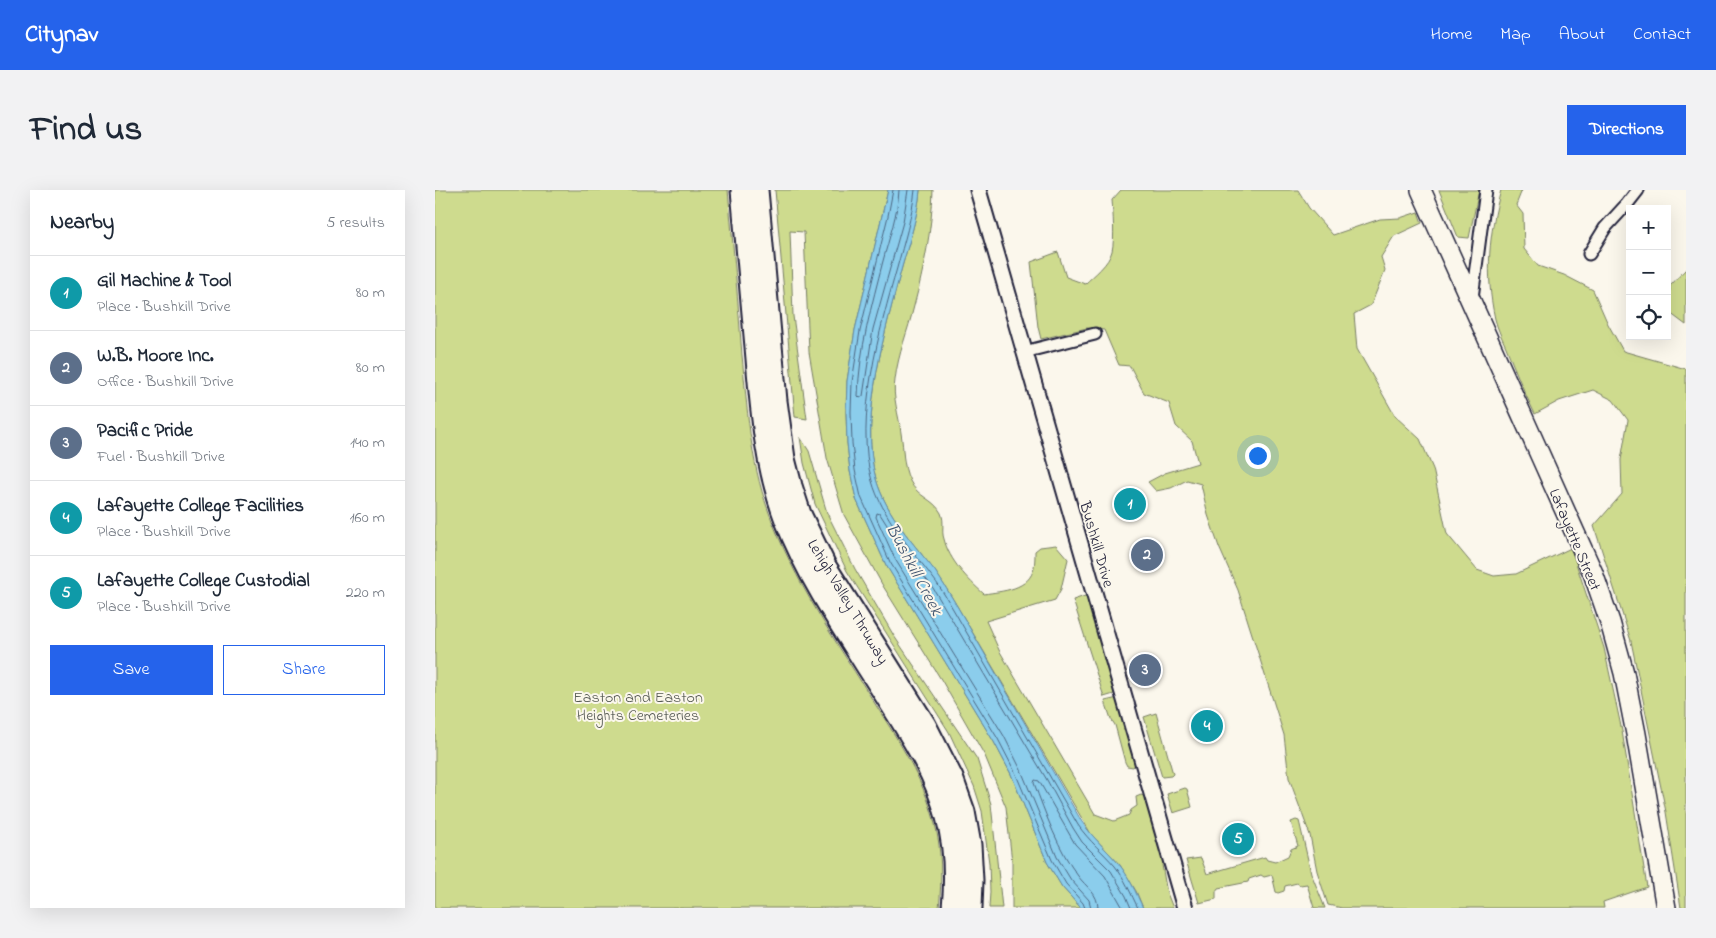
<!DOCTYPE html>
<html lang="en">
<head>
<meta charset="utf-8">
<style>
	:root { --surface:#fff; --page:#f2f2f3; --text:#1f2937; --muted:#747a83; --line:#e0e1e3; --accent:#2563eb }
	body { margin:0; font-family:"Indie Flower",sans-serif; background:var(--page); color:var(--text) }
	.controls { position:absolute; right:15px; top:15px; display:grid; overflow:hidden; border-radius:0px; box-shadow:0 5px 20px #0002 }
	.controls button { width:45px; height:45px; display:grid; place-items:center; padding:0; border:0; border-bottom:1px solid var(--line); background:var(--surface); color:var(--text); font:25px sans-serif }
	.you { position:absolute; left:822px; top:265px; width:18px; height:18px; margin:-12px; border:4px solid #fff; border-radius:50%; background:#1a73e8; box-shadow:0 0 0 8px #1a73e833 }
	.badge { display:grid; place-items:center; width:32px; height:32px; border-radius:50%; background:var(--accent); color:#fff; font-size:16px; font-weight:700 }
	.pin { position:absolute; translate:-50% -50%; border:2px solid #fff; box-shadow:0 1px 5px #0006 }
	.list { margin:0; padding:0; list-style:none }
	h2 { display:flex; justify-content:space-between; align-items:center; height:65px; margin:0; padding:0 20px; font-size:21px }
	h2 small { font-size:16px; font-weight:400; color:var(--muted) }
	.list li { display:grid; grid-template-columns:32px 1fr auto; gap:15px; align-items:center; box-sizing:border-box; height:75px; padding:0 20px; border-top:1px solid var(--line) }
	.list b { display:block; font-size:19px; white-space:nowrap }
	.list p { margin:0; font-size:16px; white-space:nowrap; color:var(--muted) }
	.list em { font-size:16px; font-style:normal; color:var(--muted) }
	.actions { display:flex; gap:10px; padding:15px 20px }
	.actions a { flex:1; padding:11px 0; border:1px solid var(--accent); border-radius:0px; text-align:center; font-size:18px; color:var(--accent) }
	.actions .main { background:var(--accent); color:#fff }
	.icon { flex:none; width:28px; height:28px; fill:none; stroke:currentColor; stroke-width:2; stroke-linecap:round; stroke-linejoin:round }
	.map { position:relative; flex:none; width:1251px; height:718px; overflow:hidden; border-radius:0px }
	header { display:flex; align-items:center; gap:30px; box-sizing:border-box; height:70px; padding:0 25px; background:var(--accent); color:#fff }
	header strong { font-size:24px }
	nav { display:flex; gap:28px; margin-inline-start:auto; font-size:18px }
	.intro { display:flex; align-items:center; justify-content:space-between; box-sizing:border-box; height:120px; padding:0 30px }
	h1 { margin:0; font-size:35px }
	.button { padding:12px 22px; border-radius:0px; background:var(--accent); color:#fff; font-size:18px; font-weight:700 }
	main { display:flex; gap:30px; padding:0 30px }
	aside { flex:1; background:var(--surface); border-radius:0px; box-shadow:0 5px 20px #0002 }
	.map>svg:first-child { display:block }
</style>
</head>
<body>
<header>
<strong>Citynav</strong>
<nav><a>Home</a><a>Map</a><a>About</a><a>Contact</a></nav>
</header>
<div class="intro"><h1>Find us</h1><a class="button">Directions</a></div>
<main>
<aside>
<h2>Nearby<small>5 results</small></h2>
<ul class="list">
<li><span class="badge" style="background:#0f9aa8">1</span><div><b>Gil Machine &amp; Tool</b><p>Place · Bushkill Drive</p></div><em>80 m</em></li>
<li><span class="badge" style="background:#5c6f8a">2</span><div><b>W.B. Moore Inc.</b><p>Office · Bushkill Drive</p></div><em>80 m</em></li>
<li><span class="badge" style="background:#5c6f8a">3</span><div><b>Pacific Pride</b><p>Fuel · Bushkill Drive</p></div><em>140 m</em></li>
<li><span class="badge" style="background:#0f9aa8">4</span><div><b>Lafayette College Facilities</b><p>Place · Bushkill Drive</p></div><em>160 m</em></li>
<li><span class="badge" style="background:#0f9aa8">5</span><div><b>Lafayette College Custodial</b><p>Place · Bushkill Drive</p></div><em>220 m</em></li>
</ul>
<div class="actions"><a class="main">Save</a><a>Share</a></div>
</aside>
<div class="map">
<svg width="1251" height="718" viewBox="0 0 1251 718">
	<rect width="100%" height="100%" fill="#fbf7ec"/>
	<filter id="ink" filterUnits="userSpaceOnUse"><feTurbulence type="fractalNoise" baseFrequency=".02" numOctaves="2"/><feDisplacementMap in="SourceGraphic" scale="10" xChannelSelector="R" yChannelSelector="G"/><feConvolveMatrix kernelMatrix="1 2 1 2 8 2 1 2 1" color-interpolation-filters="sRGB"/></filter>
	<g filter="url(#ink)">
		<!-- green -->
		<path fill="#cedb8e" stroke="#787e64" d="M0 0H293C298 55 303 110 307 165 312 217 315 270 333 320 358 391 403 454 442 517 465 553 488 589 499 630 507 659 507 689 504 718H0Z
			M340 0H453L420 140 412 191 411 222 412 253 415 281 421 309 451 375 559 552 576 584 612 672 627 697 646 718H577V672L571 617 550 566 507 491 448 396 409 325 392 268 374 162 369 42 355 41 358 126 372 229 360 227Z
			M485 0H498C497 39 489 78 479 116 473 141 463 164 460 190 457 207 464 225 466 243 469 260 467 274 475 291 483 308 498 308 506 323 510 332 506 341 509 349 514 370 533 390 549 404 567 401 595 400 599 377 600 372 600 366 600 361L605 357 621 355 633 369 626 399 620 410 551 431 564 460 660 624 679 631 694 625 696 620 702 616 701 607 706 605 711 607 730 671 727 675 732 703 738 718H708L701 701 685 675 656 644 522 416C515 404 508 393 500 381 478 353 451 324 441 289 424 228 451 137 467 77 474 52 483 26 485 0Z
			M686 0H863L874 18 898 45 945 29 965 28 983 22 987 33 959 46 946 67 950 80 936 115 919 124 922 159 960 226 985 249 998 279 1012 344 1042 380 1059 386 1081 384 1136 358 1169 458 1187 541 1212 697 1168 712 1169 718H907L893 715 882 681 875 645 854 588 849 545 803 400 784 357 773 325 766 294 752 290 736 298 721 301 713 292 730 283 763 273 757 251 741 236 734 213 709 203 695 176 684 175 669 140 652 138 606 149 603 137 596 72 623 62 631 87 650 94C659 85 674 74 677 61 680 49 678 22 677 10Z
			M1004 0H1044L1034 48 1023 47Z
			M1066 0H1087L1081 15 1088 24 1089 59 1103 76 1129 85 1158 100 1173 134 1188 161 1251 179V718H1246L1231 622 1196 451 1159 336 1187 304 1186 270 1193 230 1178 210 1158 200 1124 211 1100 224C1089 202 1080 180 1071 157 1067 148 1062 138 1060 129 1050 83 1054 44 1066 0Z
			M1251 79V135L1235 123V96Z
			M365 247 374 261 392 323 420 379 459 446 542 569 556 614 567 718H554L555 702 554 673 547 621 539 596 514 542 412 381 380 314 369 273Z
			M653 405 682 503 669 507 638 410Z
			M683 508 701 573 698 577 692 576 690 572 680 535 676 529 670 511Z
			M721 523 738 584 736 586 727 587 709 527Z
			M750 598 752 599 757 617 738 623 732 604Z
			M861 630 864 631 865 635 876 683 890 718H879L872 694 865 695 862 693 850 696 849 701 843 703 841 702 837 685 829 687 826 685 814 689 813 692 783 698 781 701V709L764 713 751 670 766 668 772 684 830 667 832 670 840 672 853 666 856 659 863 656 856 632Z"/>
		<!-- water -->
		<path fill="#8bcdec" stroke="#6189a5" d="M453 0H485C483 26 474 52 467 77 451 137 424 228 441 289 451 324 478 353 500 381 508 393 515 404 522 416L647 632C658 648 671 659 683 673 694 686 701 703 708 718H646L627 697 612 672 576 584 559 552 451 375 421 309 415 281 412 253 411 222 412 191 420 140Z"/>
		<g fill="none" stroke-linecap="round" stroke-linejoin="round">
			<!-- shore -->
			<path stroke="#4c6682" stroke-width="1" d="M458 0 453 26 425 141 417 192 416 222 417 253 420 280 426 307 455 372 563 549 580 582 617 670 631 694 648 713 650 718
				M464 0C463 23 454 48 448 71 437 114 424 160 423 206L425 208 428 206 438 139 468 32 473 0
				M480 0C477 27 469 52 462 78 445 138 419 230 437 291 447 326 473 355 495 384 504 395 511 407 518 419L643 635C654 651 668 662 680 676 690 689 696 704 703 718
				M656 718 654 710 636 690 622 667 586 580 569 546 460 369 441 327 442 323 445 324 462 351 498 398 612 590 638 638 647 652 676 681 691 706 696 718
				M663 718C663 703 651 697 643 686 624 661 610 623 599 593L600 590 604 591 640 654 670 686 688 718"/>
			<!-- minor casing -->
			<g stroke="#22223b" stroke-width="15">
				<path id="minor" d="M1154 64 1170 38 1192 14 1203 0
					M1037 108 1051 0
					M589 162 660 144"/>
			</g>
			<!-- tertiary casing -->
			<g stroke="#22223b" stroke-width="19">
				<path id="tertiary" d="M543 0 750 718"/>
			</g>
			<!-- primary casing -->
			<g stroke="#22223b" stroke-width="22">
				<path id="primary" d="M986 0 1158 383 1175 432 1189 483 1201 544 1231 718"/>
			</g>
			<!-- motorway casing -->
			<g stroke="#22223b" stroke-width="25">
				<path id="motorway" d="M307 0C312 52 316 105 321 157 326 216 330 275 351 330 376 395 421 457 458 517 480 552 501 586 512 627 520 656 521 687 518 718
					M322 0 341 211 349 269 356 296 365 324 390 376 490 535 517 588 529 622 535 655 537 690 536 718"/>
			</g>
			<!-- minor -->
			<use href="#minor" stroke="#fbf7ec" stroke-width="11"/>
			<!-- tertiary -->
			<use href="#tertiary" stroke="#fbf7ec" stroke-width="15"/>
			<!-- primary -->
			<use href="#primary" stroke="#fbf7ec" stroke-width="19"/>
			<!-- motorway -->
			<use href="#motorway" stroke="#fbf7ec" stroke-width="21"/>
		</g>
	</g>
	<g text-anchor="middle" stroke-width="4" stroke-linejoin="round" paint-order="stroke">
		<!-- street labels -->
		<g font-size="16" fill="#22223b" stroke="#fbf7ec">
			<text transform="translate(1141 349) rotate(67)" y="6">Lafayette Street</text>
			<text transform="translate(663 354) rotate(74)" y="6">Bushkill Drive</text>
			<text transform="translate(414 411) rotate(59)" y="6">Lehigh Valley Thruway</text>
		</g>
		<!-- park labels -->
		<g font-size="16" fill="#565a54" stroke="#fbf7ec">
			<text x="203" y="512">Easton and Easton<tspan x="203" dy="18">Heights Cemeteries</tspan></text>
		</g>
		<!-- water labels -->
		<g font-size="18" font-style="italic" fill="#425570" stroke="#fbf7ec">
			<text transform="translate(480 379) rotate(62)" y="6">Bushkill Creek</text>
		</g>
	</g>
</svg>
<div class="controls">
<button>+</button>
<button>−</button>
<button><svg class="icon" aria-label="locate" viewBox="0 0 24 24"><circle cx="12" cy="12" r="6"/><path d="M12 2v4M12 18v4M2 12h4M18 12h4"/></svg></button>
</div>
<div class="you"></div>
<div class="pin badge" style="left:695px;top:314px;background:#0f9aa8">1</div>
<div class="pin badge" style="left:712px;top:365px;background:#5c6f8a">2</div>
<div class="pin badge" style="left:710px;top:480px;background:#5c6f8a">3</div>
<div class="pin badge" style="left:772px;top:536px;background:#0f9aa8">4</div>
<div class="pin badge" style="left:803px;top:649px;background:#0f9aa8">5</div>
</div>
</main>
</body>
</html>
